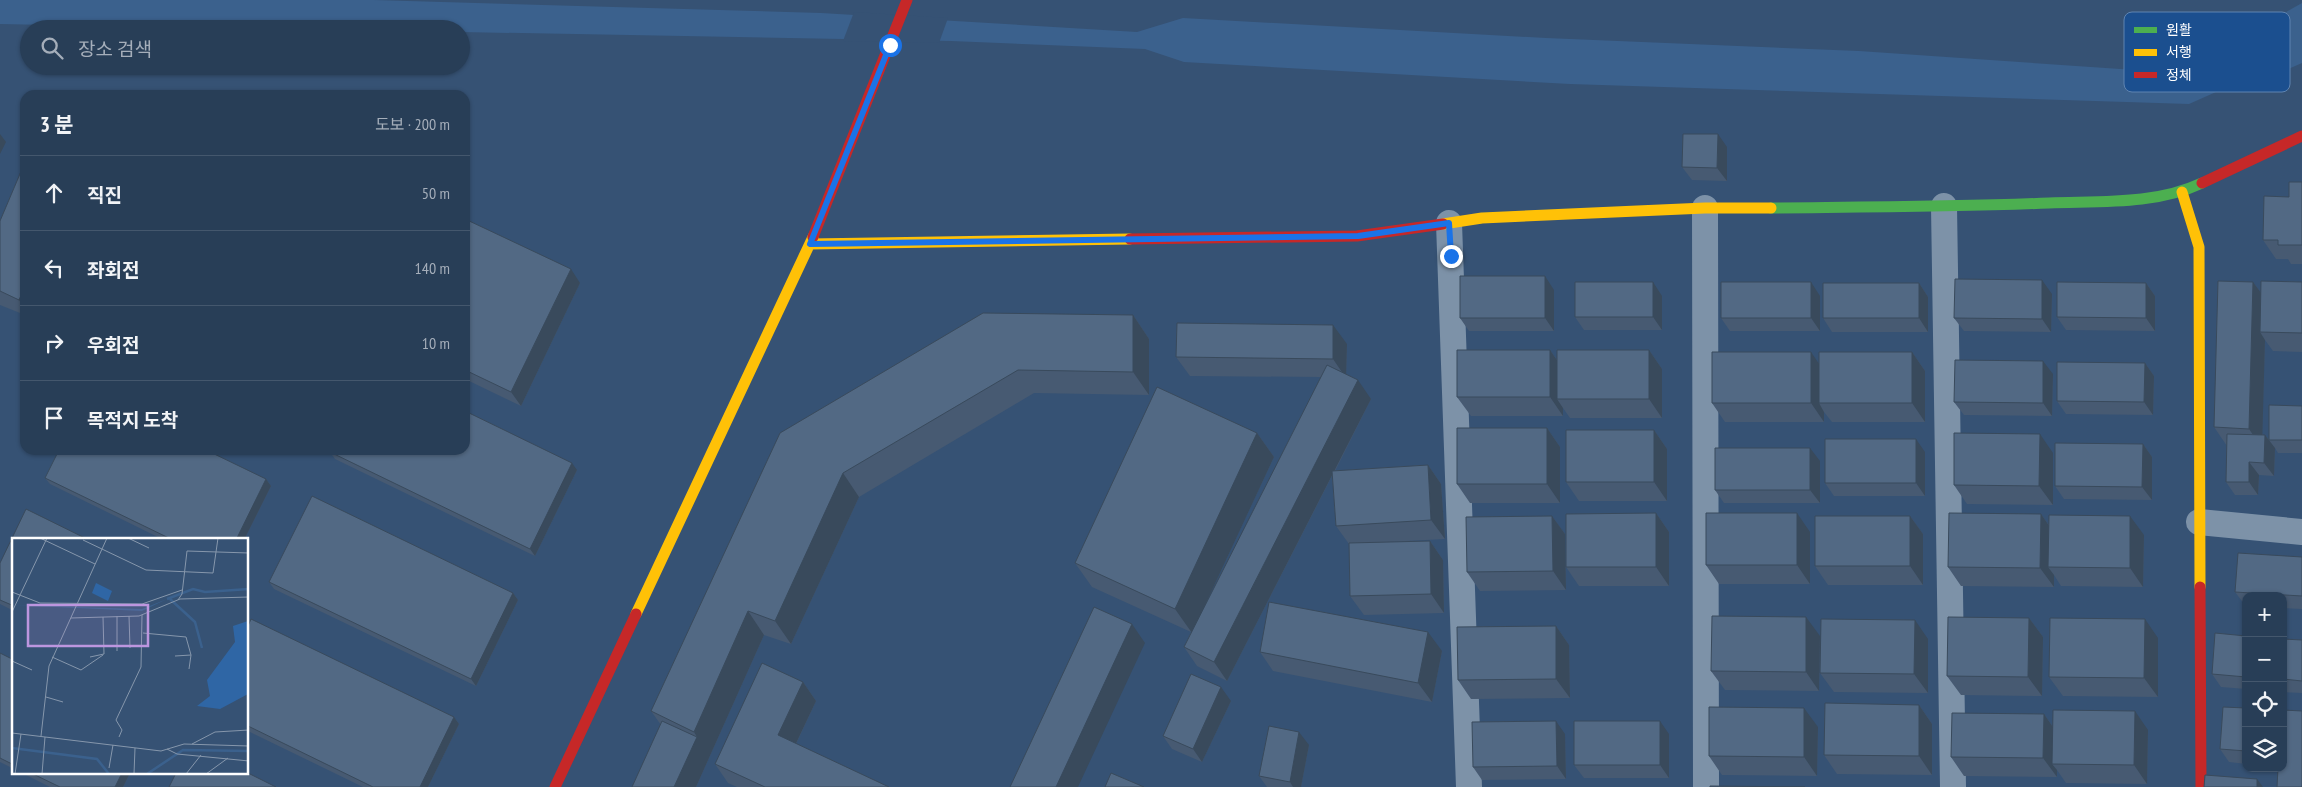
<!DOCTYPE html>
<html lang="ko">
<head>
<meta charset="utf-8">
<style>
	:root { --surface:#283e57; --page:#344961; --text:#f1f3f6; --muted:#a5aeba; --line:#44576d }
	body { margin:0; font-family:"PT Sans Narrow","Noto Sans KR",sans-serif; background:var(--page); color:var(--text) }
	.controls { position:absolute; right:15px; bottom:15px; display:grid; overflow:hidden; border-radius:10px; box-shadow:0 1px 4px #0004 }
	.controls button { width:45px; height:45px; display:grid; place-items:center; padding:0; border:0; border-bottom:1px solid var(--line); background:var(--surface); color:var(--text); font:25px sans-serif }
	.stop { position:absolute; width:15px; height:15px; margin:-11px; border:4px solid #1a73e8; border-radius:50%; background:#fff }
	.stop.end { background:#1a73e8; border-color:#fff; box-shadow:0 1px 5px #0008 }
	.list { margin:0; padding:0; list-style:none }
	h2 { display:flex; justify-content:space-between; align-items:center; height:65px; margin:0; padding:0 20px; font-size:21px }
	h2 small { font-size:16px; font-weight:400; color:var(--muted) }
	.list li { display:grid; grid-template-columns:32px 1fr auto; gap:15px; align-items:center; box-sizing:border-box; height:75px; padding:0 20px; border-top:1px solid var(--line) }
	.list b { display:block; font-size:19px; white-space:nowrap }
	.list em { font-size:16px; font-style:normal; color:var(--muted) }
	.icon { flex:none; width:28px; height:28px; fill:none; stroke:currentColor; stroke-width:2; stroke-linecap:round; stroke-linejoin:round }
	.map { position:relative; flex:none; width:2302px; height:787px; overflow:hidden }
	.search { position:absolute; background:var(--surface); box-shadow:0 1px 4px #0004; left:20px; top:20px; width:450px; height:55px; display:flex; align-items:center; gap:12px; box-sizing:border-box; padding:0 18px; border-radius:28px; color:var(--muted); font-size:19px }
	.panel { position:absolute; background:var(--surface); box-shadow:0 1px 4px #0004; left:20px; top:90px; width:450px; height:365px; border-radius:15px }
	.map>svg:first-child { display:block }
</style>
</head>
<body>
<div class="map">
<svg width="2302" height="787" viewBox="0 0 2302 787">
	<rect width="100%" height="100%" fill="#365274"/>
	<!-- water -->
	<path fill="#3b618d" d="M0 0H374L821 13 1137 32 1183 18 1546 38 1859 51 2179 73 2211 61 2222 48 2302 3V63L2284 71 2252 76 2189 104 1570 84 1184 62 1145 49 951 41 461 32V29H248L0 24Z"/>
	<!-- pier -->
	<path fill="#365274" d="M854 12 948 18 939 43 843 41Z"/>
	<g fill="none" stroke-linecap="round" stroke-linejoin="round">
		<!-- street -->
		<path stroke="#7d92a8" stroke-width="26" d="M1944 206 1953 787
			M1705 208 1706 787
			M1449 223 1469 787
			M2199 522 2302 532"/>
		<!-- fast -->
		<path stroke="#4caf50" stroke-width="11" d="M1771 208C1864 207 1956 207 2049 203 2100 201 2155 205 2202 183"/>
		<!-- slow -->
		<path stroke="#ffc107" stroke-width="11" d="M2182 192 2199 247 2200 587
			M1443 224 1482 218 1705 208H1771
			M810 244 1130 239
			M636 614 813 237"/>
		<!-- jam -->
		<path stroke="#c62828" stroke-width="11" d="M2202 183 2302 136
			M813 237 907 0
			M1130 239 1357 236 1443 224
			M2200 587 2201 787
			M555 787 636 614"/>
	</g>
	<!-- wall -->
	<path fill="#475a72" d="M1727 147V181L1692 180 1682 167Z
		M25 162V315L0 305V221Z
		M2302 182V264H2291L2288 259H2276L2263 240 2289 197Z
		M465 219 580 283 521 406 465 379Z
		M2253 282 2261 293 2302 282V352L2273 351 2265 340 2262 434 2269 439 2302 406V453H2278L2275 448 2274 476 2259 475 2258 495H2235L2226 482 2227 446 2214 427Z
		M1919 283 1928 297V332H1832L1823 318Z
		M2146 283 2155 296V331L2066 330 2057 317Z
		M1554 290V331H1469L1460 318Z
		M2052 294 2051 332 1964 331 1954 318Z
		M1662 296V330H1584L1575 317Z
		M1820 296V331H1730L1721 318Z
		M1133 315 1149 339V395L1034 393 859 497 791 644 764 635 696 787H632L661 725 651 711 780 433Z
		M1347 344 1346 375 1371 399 1335 471 1428 465 1441 484 1445 539 1387 542 1430 541 1443 560 1444 613 1364 615 1350 596 1349 544 1336 526 1332 476 1227 681 1197 666 1184 647 1191 632 1092 587 1075 563 1257 433 1274 457 1201 613 1321 377 1190 376 1176 357Z
		M1550 350 1557 360 1649 350 1662 369V418H1570L1563 408V416H1471L1457 397Z
		M1912 352 1925 371V422H1832L1824 412V422H1725L1712 403 1819 363Z
		M2145 363 2154 376 2153 415 2066 414 2057 401Z
		M2053 374 2052 416 1964 415 1954 402Z
		M1547 428 1560 447V503H1470L1457 484Z
		M1654 430 1667 449V501H1579L1566 482Z
		M2143 444 2152 457V500L2064 499 2055 486Z
		M330 452 577 470 535 556 335 459Z
		M1925 452V496H1834L1825 483Z
		M2053 453V505L1967 504 1954 485Z
		M1820 461V503H1724L1715 490Z
		M45 478 266 479 271 486 244 540H164L50 484Z
		M1656 513 1669 532V586H1579L1566 567Z
		M2041 514 2048 524 2144 535 2143 587 2061 586 2054 575V587L1961 586 1948 567Z
		M1552 516 1565 534 1566 590 1480 591 1467 572Z
		M1910 516 1923 534V585H1828L1815 566Z
		M1810 532V584H1719L1706 565Z
		M14 540V611L0 604V563Z
		M2302 557V609L2283 608V596H2246V605H2245L2235 592Z
		M269 582 513 593 518 600 476 686 274 589Z
		M2029 618 2043 637 2042 696 1961 695 1947 676Z
		M248 626 454 717 459 724 428 787H363L248 731Z
		M1556 626 1569 645 1570 698 1471 699 1458 680Z
		M1820 636 1819 691 1725 690 1711 671Z
		M2246 636V689L2221 687 2212 674Z
		M2158 638V697L2063 696 2049 677Z
		M1928 639V693L1834 692 1820 673Z
		M2283 639 2302 640V693L2283 692Z
		M1442 651 1432 702 1273 671 1260 652Z
		M0 653 14 660V769L0 762Z
		M803 682 816 701 796 744 889 787H737L728 783 715 764Z
		M1231 701 1202 762 1172 749 1163 736Z
		M1919 705 1932 724V775L1837 774 1824 755Z
		M2246 708V764L2229 762 2220 749Z
		M2044 714 2053 727 2148 730 2147 784 2066 783 2057 770V777L1964 776 1951 757Z
		M1818 727 1817 776 1722 775 1709 756Z
		M1565 734 1566 779 1482 780 1473 767Z
		M1669 734V778H1584L1574 765Z
		M1309 745 1301 787H1267L1259 776Z
		M22 773H130L123 787H50Z"/>
	<!-- shaded-wall -->
	<path fill="#394a5c" d="M0 134 6 142 0 154Z
		M1718 134 1727 147V181L1717 168Z
		M571 269 580 283 521 406 511 392Z
		M1545 276 1554 290V331L1545 318Z
		M2042 280 2052 294 2051 332 2042 319Z
		M1653 282 1662 296V330L1653 317Z
		M1811 282 1820 296V331L1811 318Z
		M2253 282 2267 301 2260 332 2265 340 2262 448 2249 429Z
		M1919 283 1928 297V332L1919 318Z
		M2146 283 2155 296V331L2146 318Z
		M25 287V308L19 300Z
		M1133 315 1149 339V395L1133 372Z
		M1333 325 1347 344 1346 378 1333 359Z
		M1550 350 1563 369 1557 399 1563 408V416L1550 397Z
		M1649 350 1662 369V418L1649 399Z
		M1811 352 1824 371 1819 403 1824 412V422L1811 403Z
		M1912 352 1925 371V422L1912 403Z
		M2043 361 2053 374 2052 416 2043 403Z
		M2145 363 2154 376 2153 415 2144 402Z
		M1358 380 1371 399 1227 681 1214 662Z
		M1547 428 1560 447V503L1547 484Z
		M1654 430 1667 449V501L1654 482Z
		M1257 433 1274 457 1192 633 1175 609Z
		M2040 434 2053 453V505L2039 486Z
		M2265 435 2275 448 2274 476 2264 463Z
		M1916 439 1925 452V496L1916 483Z
		M2143 444 2152 457V500L2142 487Z
		M1810 448 1820 461V503L1810 490Z
		M2249 462 2259 475 2258 495 2249 482Z
		M572 463 577 470 535 556 530 549Z
		M1428 465 1441 484 1445 539 1431 520Z
		M843 473 859 497 791 644 775 621Z
		M266 479 271 486 244 540H236Z
		M1656 513 1669 532V586L1656 567Z
		M1797 513 1810 532V584L1797 565Z
		M2041 514 2054 533 2048 567 2054 575V587L2040 568Z
		M1552 516 1565 534 1566 590 1553 571Z
		M1910 516 1923 534V585L1910 566Z
		M2130 516 2144 535 2143 587 2130 568Z
		M1430 541 1443 560 1444 613 1431 594Z
		M513 593 518 600 476 686 471 679Z
		M748 611 764 635 696 787H674L697 737 694 732Z
		M1806 617 1820 636 1819 691 1806 672Z
		M2029 618 2043 637 2042 696 2028 677Z
		M2145 619 2158 638V697L2144 678Z
		M1915 620 1928 639V693L1914 674Z
		M1132 624 1145 643 1078 787H1056Z
		M1556 626 1569 645 1570 698 1556 679Z
		M1428 632 1442 651 1432 702 1418 683Z
		M803 682 816 701 791 754 778 735Z
		M1221 687 1231 701 1202 762 1193 749Z
		M1919 705 1932 724V775L1919 756Z
		M1804 708 1818 727 1817 776 1804 757Z
		M2135 711 2148 730 2147 784 2134 765Z
		M2044 714 2057 733 2052 764 2057 770V777L2043 758Z
		M454 717 459 724 428 787H420Z
		M1556 721 1565 734 1566 779 1557 766Z
		M1660 721 1669 734V778L1660 765Z
		M1299 732 1309 745 1301 787H1293L1290 782Z
		M122 773H130L123 787H115Z
		M2257 779 2263 787H2257Z"/>
	<!-- building -->
	<path fill="#526984" stroke="#394a5c" d="M1683 134H1718L1717 168 1682 167Z
		M25 162V287L19 300 0 291V221Z
		M2289 182H2302V245H2278V240H2263L2264 196 2289 197Z
		M465 219 571 269 511 392 465 370Z
		M1460 276H1545V318H1460Z
		M1955 279 2042 280V319L1954 318Z
		M2218 281 2253 282 2249 429 2214 427Z
		M2261 281 2302 282V333L2260 332Z
		M1575 282H1653V317H1575Z
		M1721 282H1811V318H1721Z
		M2057 282 2146 283V318L2057 317Z
		M1823 283H1919V318H1823Z
		M983 313 1133 315V372L1018 370 843 473 775 621 748 611 694 732 651 711 780 433Z
		M1177 323 1333 325V359L1176 357Z
		M1457 350H1550V397H1457Z
		M1557 350H1649V399H1557Z
		M1712 352H1811V403H1712Z
		M1819 352H1912V403H1819Z
		M1955 360 2043 361V403L1954 402Z
		M2057 362 2145 363 2144 402 2057 401Z
		M1327 365 1358 380 1214 662 1184 647Z
		M1157 387 1257 433 1175 609 1075 563Z
		M2269 405 2302 406V440H2269Z
		M465 411 572 463 530 549 330 452 331 450H465Z
		M1457 428H1547V484H1457Z
		M1566 430H1654V482H1566Z
		M1954 433 2040 434 2039 486 1954 485Z
		M2227 434 2265 435 2264 463 2249 462V482H2226Z
		M1825 439H1916V483H1825Z
		M2055 443 2143 444 2142 487 2055 486Z
		M1715 448H1810V490H1715Z
		M59 450H206L266 479 236 540H173L45 478Z
		M1428 465 1431 520 1336 526 1332 471Z
		M312 496 513 593 471 679 269 582Z
		M26 509 89 540H14V606L0 600V563Z
		M1656 513V567H1566V514Z
		M1706 513H1797V565H1706Z
		M1949 513 2041 514 2040 568 1948 567Z
		M2049 515 2130 516V568L2048 567Z
		M1552 516 1553 571 1467 572 1466 517Z
		M1815 516H1910V566H1815Z
		M1430 541 1431 594 1350 596 1349 543Z
		M2238 553 2302 557V596L2235 592Z
		M1269 602 1428 632 1418 683 1260 652Z
		M1094 607 1132 624 1056 787H1010Z
		M1712 616 1806 617V672L1711 671Z
		M1948 617 2029 618 2028 677 1947 676Z
		M2050 618 2145 619 2144 678 2049 677Z
		M251 619 454 717 420 787H373L248 726V626Z
		M1821 619 1915 620 1914 674 1820 673Z
		M1556 626V679L1458 680 1457 627Z
		M2215 633 2246 636V677L2212 674Z
		M2283 639 2302 640V681L2283 679Z
		M0 653 14 660V765L0 758Z
		M762 663 803 682 778 735 889 787H765L715 764Z
		M1191 674 1221 687 1193 749 1163 736Z
		M1825 703 1919 705V756L1824 755Z
		M1709 707 1804 708V757L1709 756Z
		M2223 707 2246 708V751L2220 749Z
		M2053 710 2135 711 2134 765 2052 764Z
		M2283 710 2302 711V787H2277L2278 768H2283Z
		M1952 713 2044 714 2043 758 1951 757Z
		M662 721 697 737 674 787H632Z
		M1556 721 1557 766 1473 767 1472 722Z
		M1574 721H1660V765H1574Z
		M1269 726 1299 732 1290 782 1259 776Z
		M31 773H122L115 787H60Z
		M176 773H248L276 787H169Z
		M1111 773 1144 787H1105Z
		M2205 775 2257 779V787H2204Z
		M1710 786 1805 787H1710Z"/>
	<g fill="none" stroke-linecap="round" stroke-linejoin="round">
		<!-- route -->
		<path stroke="#1a73e8" stroke-width="6" d="M890 45 810 244 1358 236 1449 223 1451 256"/>
	</g>
	<!-- overview -->
	<g transform="translate(12 538)">
		<rect width="236" height="236" fill="#365274"/>
		<path d="M84 45 100 53 96 63 80 55ZM236 83V156L208 171 185 168 198 158 195 142 223 104 221 88Z" fill="#2f66a5"/>
		<path d="M155 61 130 73 0 67 130 71Z" fill="#3b618d"/>
		<path fill="none" stroke="#3b618d" stroke-width="2.5" d="M155 61 181 51 193 54 237 51M158 61 183 84 190 110M0 210 85 221 97 236M135 236 171 212 237 213"/>
		<path fill="none" stroke="#8697ac" stroke-width="1" d="M28 0 83 26M116 0 137 10M71 2 134 32 201 35 206 0M0 54 28 65 130 66 170 52M166 62 170 56 175 13 237 15M0 74 35 0M105 78V113M117 78 118 110M59 80 127 78 168 61 237 59M131 95 174 99 179 117 177 131M163 118 179 117M40 119 69 132 91 117M78 119 92 116 91 79M0 123 20 132M34 159 51 164M0 195 149 213 172 206 237 208M29 198 37 128 95 0M107 199 110 192 104 182 129 129 130 77M180 206 203 194 237 192M155 211 165 216 237 223M97 230 101 207M3 236 9 196M30 236 33 199M122 236 123 210M174 236 189 217M194 236 216 220"/>
		<path fill="#bd96df" fill-opacity="0.15" stroke="#bd96df" stroke-width="2.5" d="M16 67H136V108H16Z"/>
		<rect width="236" height="236" fill="none" stroke="#fff" stroke-width="2.5"/>
	</g>
	<!-- legend -->
	<rect x="2124" y="12" width="166" height="80" rx="8" fill="#1b4f8f" stroke="#5f84b1" stroke-width="1"/>
	<rect x="2134" y="27" width="23" height="6" fill="#4caf50"/>
	<rect x="2134" y="49" width="23" height="7" fill="#ffc107"/>
	<rect x="2134" y="72" width="23" height="6" fill="#c62828"/>
	<g font-size="14" fill="#fff">
		<text x="2166" y="35">원활</text>
		<text x="2166" y="57">서행</text>
		<text x="2166" y="80">정체</text>
	</g>
</svg>
<div class="controls">
<button>+</button>
<button>−</button>
<button><svg class="icon" aria-label="locate" viewBox="0 0 24 24"><circle cx="12" cy="12" r="6"/><path d="M12 2v4M12 18v4M2 12h4M18 12h4"/></svg></button>
<button><svg class="icon" aria-label="layers" viewBox="0 0 24 24"><path d="M12 4l9 5-9 5-9-5zM3 14l9 5 9-5"/></svg></button>
</div>
<div class="stop" style="left:890px;top:45px"></div>
<div class="stop end" style="left:1451px;top:256px"></div>
<div class="search"><svg class="icon" aria-label="search" viewBox="0 0 24 24"><circle cx="10" cy="10" r="6"/><path d="M15 15l6 6"/></svg>장소 검색</div>
<section class="panel">
<h2>3 분<small>도보 · 200 m</small></h2>
<ul class="list">
<li><svg class="icon" aria-label="ahead" viewBox="0 0 24 24"><path d="M12 20V5M6 11l6-6 6 6"/></svg><div><b>직진</b></div><em>50 m</em></li>
<li><svg class="icon" aria-label="left" viewBox="0 0 24 24"><path d="M17 20v-9H6M10 6l-5 5 5 5"/></svg><div><b>좌회전</b></div><em>140 m</em></li>
<li><svg class="icon" aria-label="right" viewBox="0 0 24 24"><path d="M7 20v-9h11M14 6l5 5-5 5"/></svg><div><b>우회전</b></div><em>10 m</em></li>
<li><svg class="icon" aria-label="arrive" viewBox="0 0 24 24"><path d="M6 21V4h12l-3 4 3 4H6"/></svg><div><b>목적지 도착</b></div></li>
</ul>
</section>
</div>
</body>
</html>
